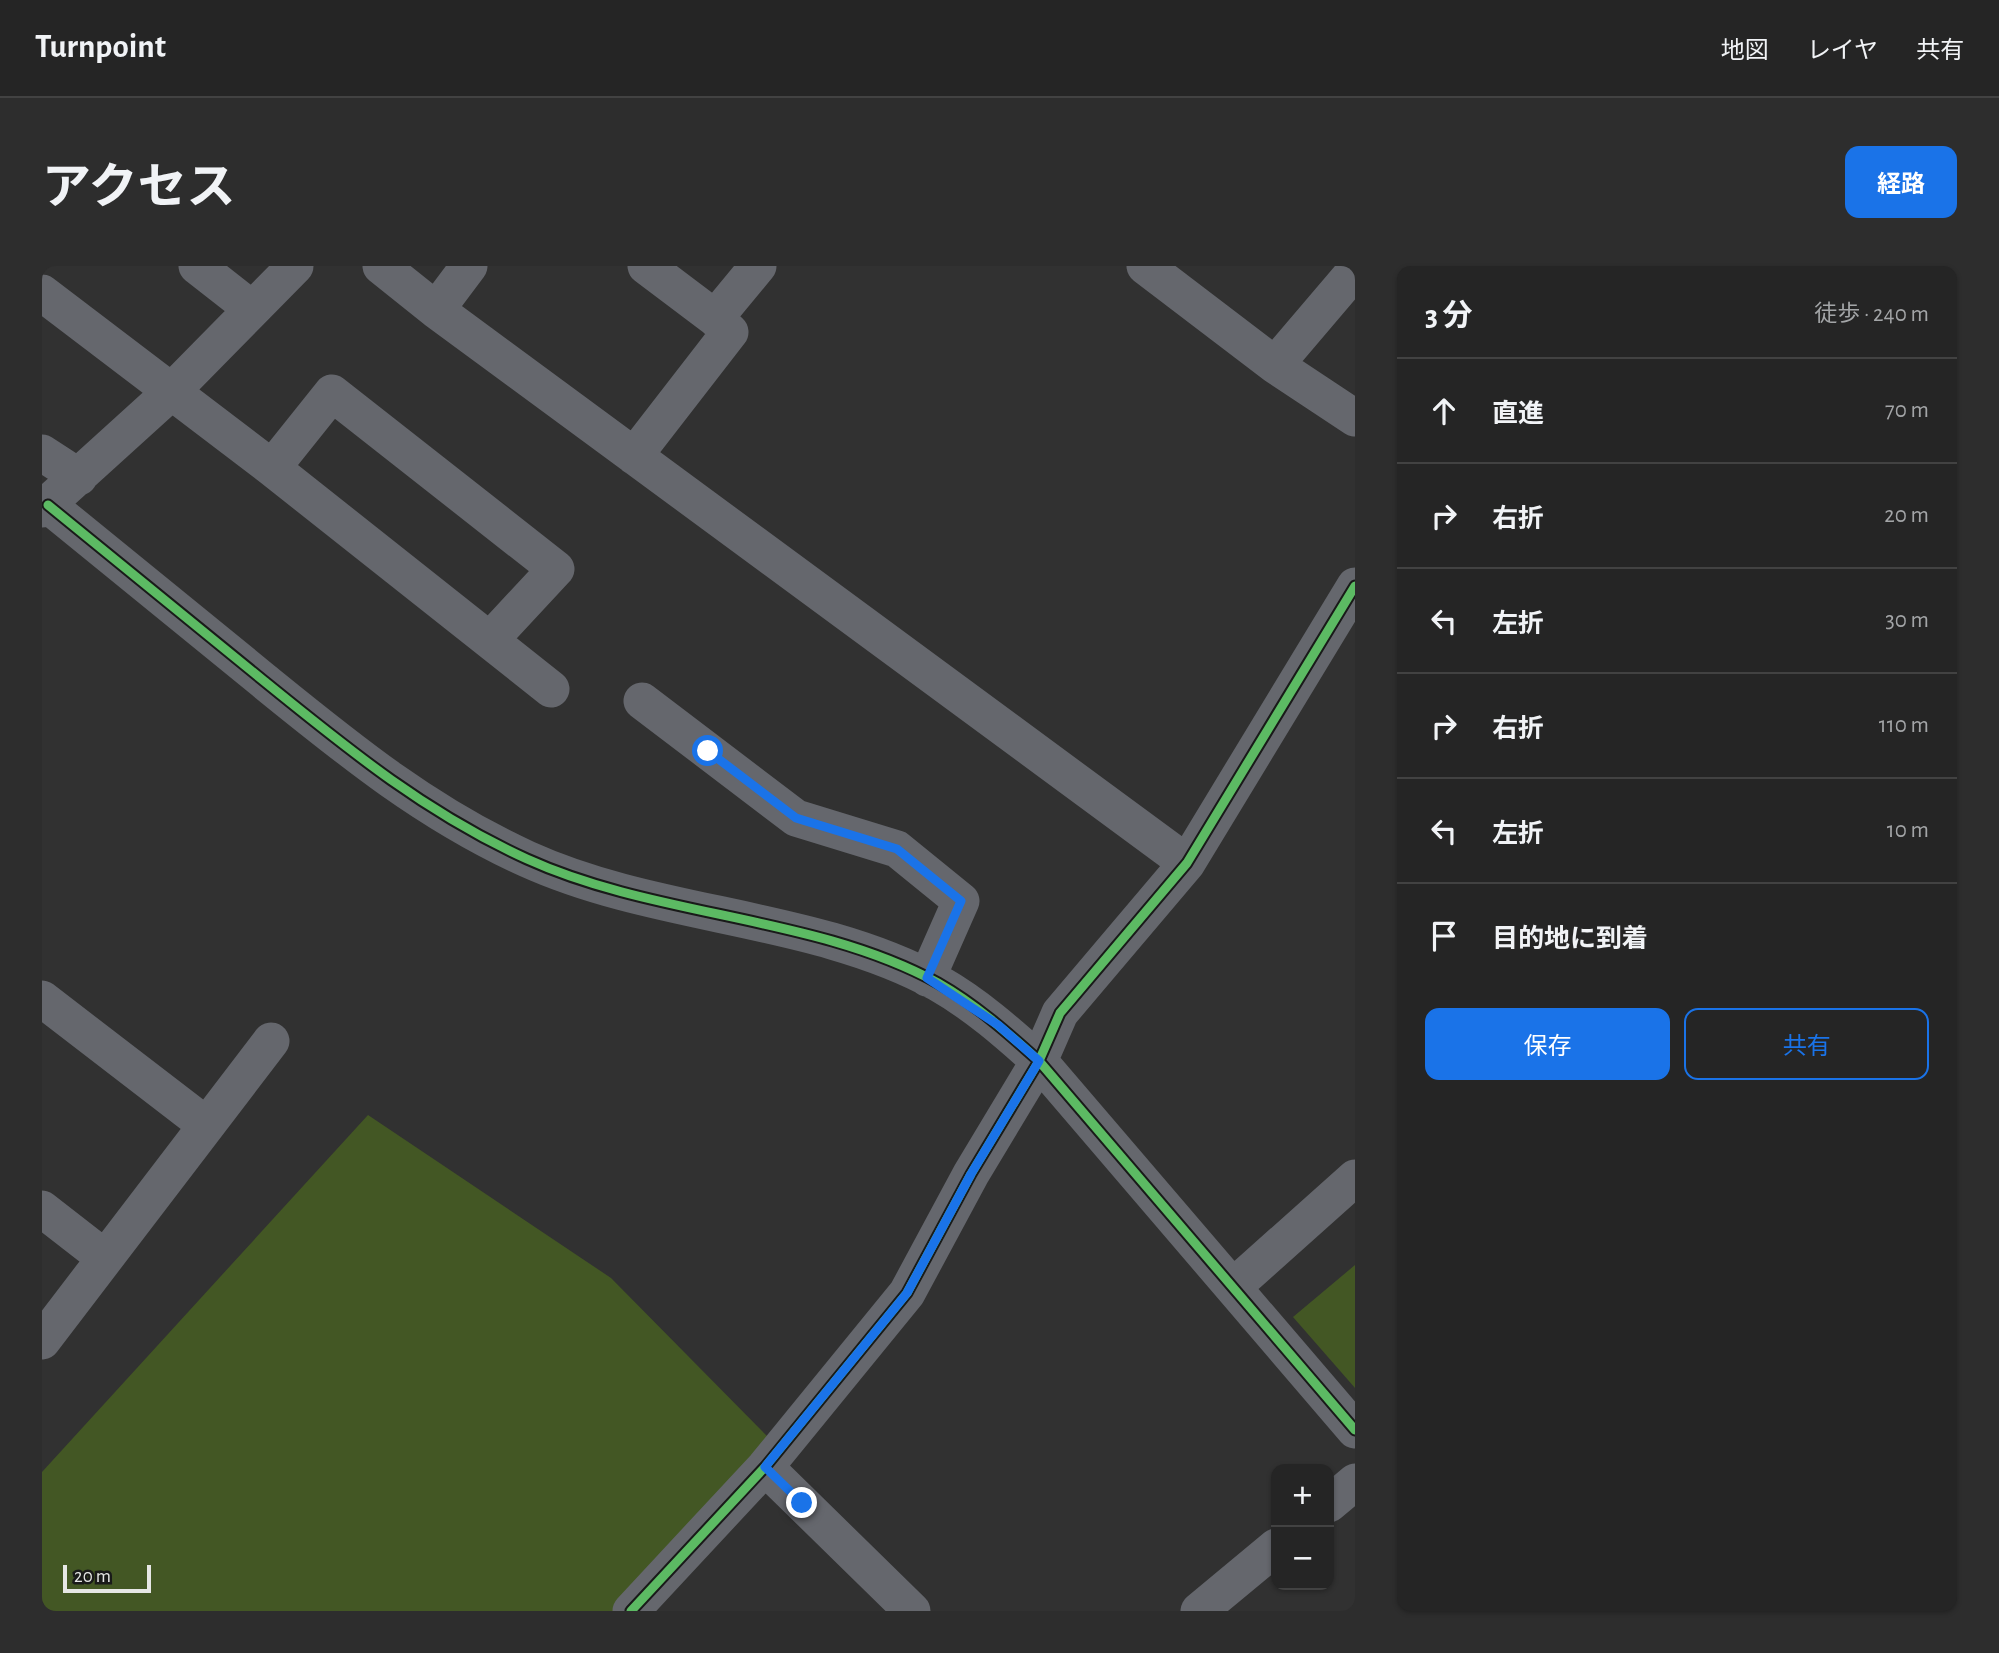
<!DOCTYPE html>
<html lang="ja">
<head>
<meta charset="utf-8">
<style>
	:root { --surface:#252525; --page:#2d2d2d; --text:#f1f3f6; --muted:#a3a5a7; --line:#424242; --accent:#1a73e8 }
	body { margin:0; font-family:"Alegreya Sans","Noto Sans JP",sans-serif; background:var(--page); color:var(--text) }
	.controls { position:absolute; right:21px; bottom:21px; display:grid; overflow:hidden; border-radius:14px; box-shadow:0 2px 5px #0004 }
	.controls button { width:63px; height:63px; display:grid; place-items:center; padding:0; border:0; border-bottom:2px solid var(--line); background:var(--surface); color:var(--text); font:35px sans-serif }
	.scale { position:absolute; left:21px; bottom:18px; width:88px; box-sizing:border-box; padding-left:7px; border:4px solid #e6e7e5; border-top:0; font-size:19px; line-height:24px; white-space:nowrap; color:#e6e7e5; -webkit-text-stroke:5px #191a19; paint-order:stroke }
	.stop { position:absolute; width:21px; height:21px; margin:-16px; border:5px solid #1a73e8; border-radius:50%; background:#fff }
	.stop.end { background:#1a73e8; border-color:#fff; box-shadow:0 2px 7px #0008 }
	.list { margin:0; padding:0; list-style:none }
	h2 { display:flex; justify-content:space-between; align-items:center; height:91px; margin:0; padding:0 28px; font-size:30px }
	h2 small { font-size:23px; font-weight:400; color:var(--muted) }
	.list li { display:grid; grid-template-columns:46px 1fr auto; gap:21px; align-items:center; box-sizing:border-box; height:105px; padding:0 28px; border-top:2px solid var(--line) }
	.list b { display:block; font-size:26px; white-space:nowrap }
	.list em { font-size:23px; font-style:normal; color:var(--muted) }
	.actions { display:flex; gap:14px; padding:21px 28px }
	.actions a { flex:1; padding:16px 0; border:2px solid var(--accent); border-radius:14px; text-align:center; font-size:24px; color:var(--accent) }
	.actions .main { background:var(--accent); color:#fff }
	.icon { flex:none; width:38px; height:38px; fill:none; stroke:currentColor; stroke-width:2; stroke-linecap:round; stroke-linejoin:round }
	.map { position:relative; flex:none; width:1313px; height:1345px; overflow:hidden; border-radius:14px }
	header { display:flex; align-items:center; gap:42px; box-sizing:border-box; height:98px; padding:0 35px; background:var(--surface); border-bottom:2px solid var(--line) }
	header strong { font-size:33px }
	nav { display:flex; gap:38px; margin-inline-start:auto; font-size:24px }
	.intro { display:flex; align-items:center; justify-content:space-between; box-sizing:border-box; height:168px; padding:0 42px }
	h1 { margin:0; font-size:49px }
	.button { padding:18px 32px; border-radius:14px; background:var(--accent); color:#fff; font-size:24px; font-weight:700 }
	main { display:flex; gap:42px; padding:0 42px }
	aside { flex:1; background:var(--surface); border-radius:14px; box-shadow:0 2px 5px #0004 }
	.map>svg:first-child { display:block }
</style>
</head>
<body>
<header>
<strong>Turnpoint</strong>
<nav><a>地図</a><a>レイヤ</a><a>共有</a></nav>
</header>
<div class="intro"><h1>アクセス</h1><a class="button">経路</a></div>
<main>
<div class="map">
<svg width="1313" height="1345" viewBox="0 0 1313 1345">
	<rect width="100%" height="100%" fill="#313131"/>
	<!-- green -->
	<path fill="#435724" d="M326 849 569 1012 730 1175 571 1345H0V1206Z
		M1313 999V1122L1251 1051Z"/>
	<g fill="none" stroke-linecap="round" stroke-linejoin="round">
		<!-- minor -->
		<path stroke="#65676d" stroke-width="37" d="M155 0 210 43
			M339 0 394 44 1145 597
			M604 0 673 52
			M1103 0 1233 99 1313 152
			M0 27 230 202 509 423
			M394 44 427 0
			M1233 99 1313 5
			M0 187 37 211
			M592 190 688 66 673 52 716 0
			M230 202 290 127 514 303 448 374
			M6 239C78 297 150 356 222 415 307 484 384 547 485 593 615 652 772 649 896 717 933 738 966 767 997 795L1313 1164
			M0 243 129 126 253 0
			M600 435 754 552 855 583 919 635 885 712
			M0 733 164 859
			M0 943 63 992
			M1191 1021 1313 912
			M0 1075 229 775
			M723 1201 870 1345
			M1287 1238 1313 1216
			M589 1345 723 1201 865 1027 929 908 997 795 1018 747 1145 597 1313 320
			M1157 1345 1234 1281"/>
		<!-- cycleway casing -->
		<g stroke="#191a19" stroke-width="13">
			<path id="cycleway" d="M6 239C78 297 150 356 222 415 307 484 384 547 485 593 615 652 772 649 896 717 933 738 966 767 997 795L1313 1164
				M589 1345 723 1201 865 1027 929 908 997 795 1018 747 1145 597 1313 320"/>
		</g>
		<!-- cycleway -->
		<use href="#cycleway" stroke="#5cba63" stroke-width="9"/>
	</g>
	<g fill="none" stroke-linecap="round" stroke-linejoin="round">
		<!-- route -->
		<path stroke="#1a73e8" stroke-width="9" d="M666 485 754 552 855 583 919 635 885 712 956 759 997 795 929 908 865 1027 723 1201 760 1237"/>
	</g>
</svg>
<div class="controls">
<button>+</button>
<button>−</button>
</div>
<div class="scale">20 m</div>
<div class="stop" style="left:666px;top:485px"></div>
<div class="stop end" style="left:760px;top:1237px"></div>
</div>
<aside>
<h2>3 分<small>徒歩 · 240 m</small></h2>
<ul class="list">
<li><svg class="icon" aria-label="ahead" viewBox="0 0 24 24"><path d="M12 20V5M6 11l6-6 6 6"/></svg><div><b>直進</b></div><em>70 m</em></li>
<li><svg class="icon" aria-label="right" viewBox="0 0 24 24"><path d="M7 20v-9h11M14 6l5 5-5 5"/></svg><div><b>右折</b></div><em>20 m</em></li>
<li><svg class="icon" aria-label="left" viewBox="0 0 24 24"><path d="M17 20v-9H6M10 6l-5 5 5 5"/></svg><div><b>左折</b></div><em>30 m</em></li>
<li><svg class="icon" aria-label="right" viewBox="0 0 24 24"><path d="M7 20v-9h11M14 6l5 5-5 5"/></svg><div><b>右折</b></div><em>110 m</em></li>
<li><svg class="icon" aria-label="left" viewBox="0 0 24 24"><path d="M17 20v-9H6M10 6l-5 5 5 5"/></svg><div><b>左折</b></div><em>10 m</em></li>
<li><svg class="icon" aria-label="arrive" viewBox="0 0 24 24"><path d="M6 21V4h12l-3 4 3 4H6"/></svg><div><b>目的地に到着</b></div></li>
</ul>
<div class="actions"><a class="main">保存</a><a>共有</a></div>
</aside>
</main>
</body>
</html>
